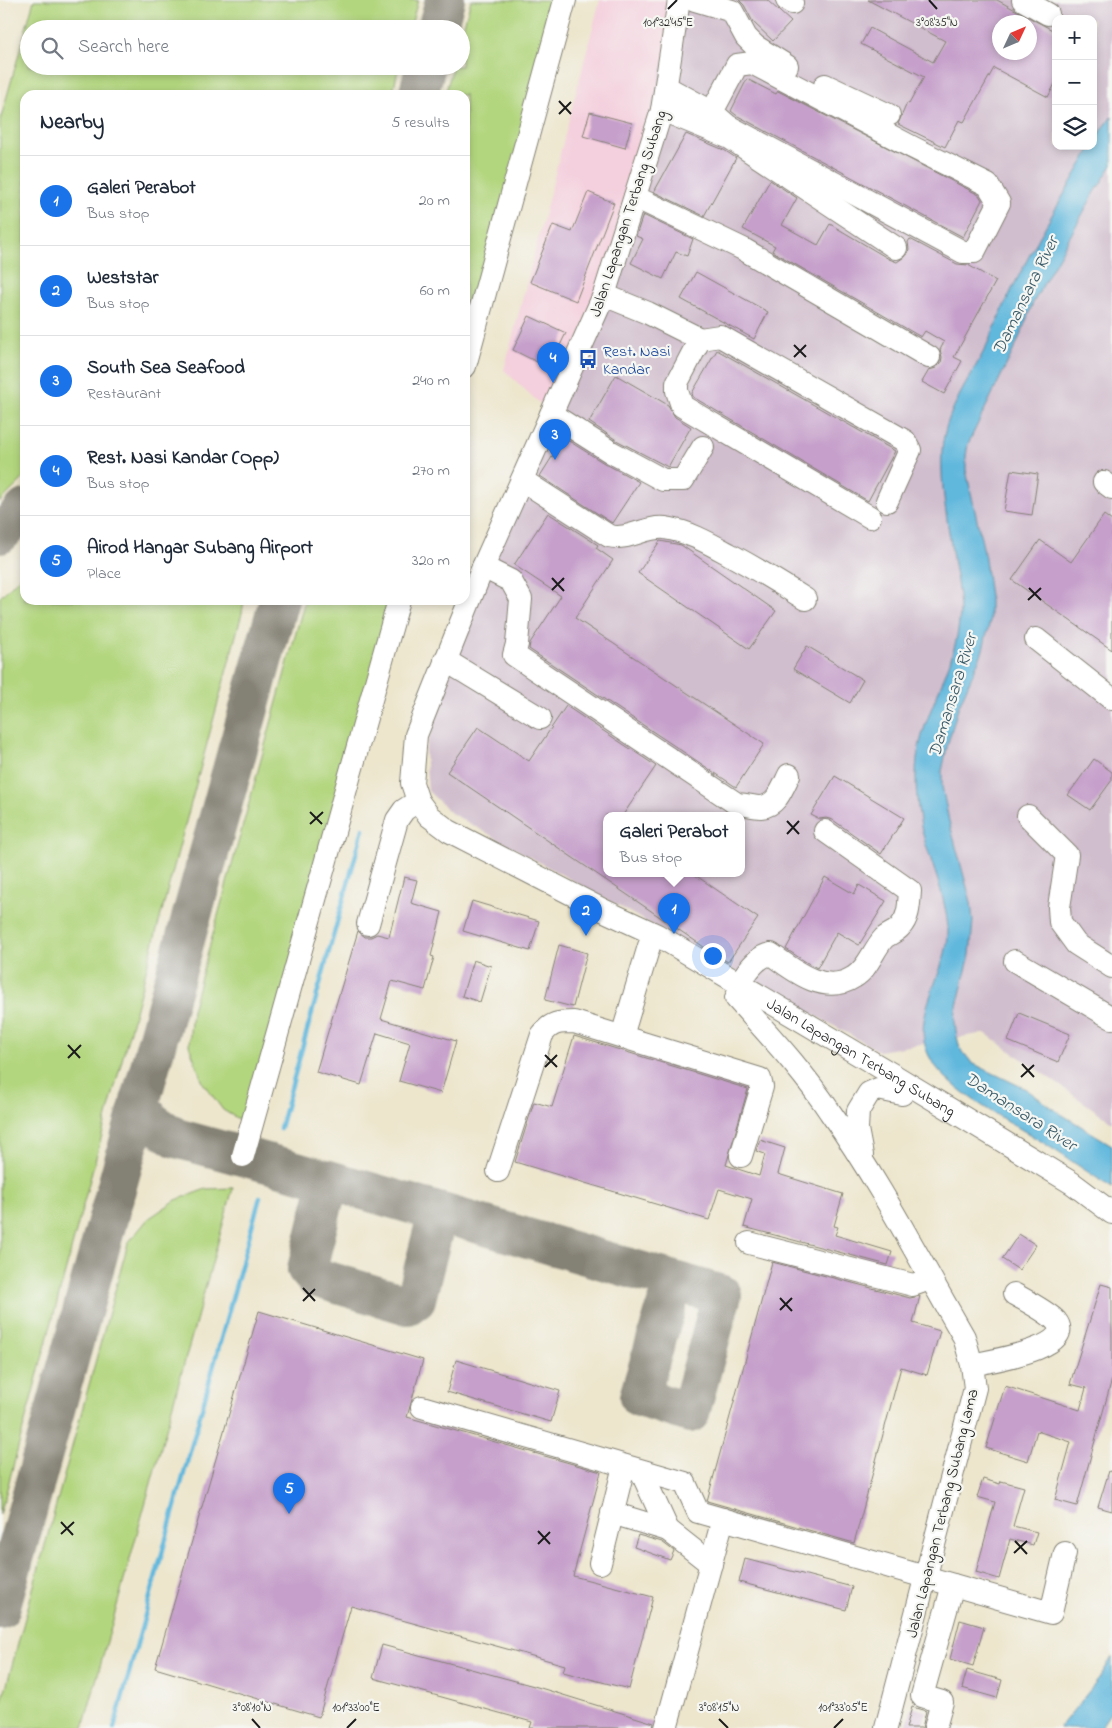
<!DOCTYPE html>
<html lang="en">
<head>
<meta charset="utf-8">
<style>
	:root { --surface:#fff; --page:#f6f6f7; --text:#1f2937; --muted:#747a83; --line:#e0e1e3; --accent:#1a73e8 }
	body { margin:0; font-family:"Indie Flower",sans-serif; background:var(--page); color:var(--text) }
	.controls { position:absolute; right:15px; top:15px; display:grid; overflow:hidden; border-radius:10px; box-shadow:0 2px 8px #0003 }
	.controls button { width:45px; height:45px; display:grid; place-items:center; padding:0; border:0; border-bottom:1px solid var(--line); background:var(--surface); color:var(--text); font:25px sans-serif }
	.compass { position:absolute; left:992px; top:15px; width:45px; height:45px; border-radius:50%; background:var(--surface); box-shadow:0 2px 8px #0003; rotate:46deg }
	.you { position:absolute; left:712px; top:955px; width:18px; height:18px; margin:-12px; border:4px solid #fff; border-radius:50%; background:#1a73e8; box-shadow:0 0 0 8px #1a73e833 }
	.badge { display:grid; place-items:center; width:32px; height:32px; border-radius:50%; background:var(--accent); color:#fff; font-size:16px; font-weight:700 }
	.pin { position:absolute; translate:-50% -41px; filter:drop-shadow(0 1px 2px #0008) }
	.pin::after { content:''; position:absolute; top:26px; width:18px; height:15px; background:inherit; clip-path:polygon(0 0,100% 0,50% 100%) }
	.popup { position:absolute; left:603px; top:812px; width:142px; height:65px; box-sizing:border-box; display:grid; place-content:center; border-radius:10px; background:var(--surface); filter:drop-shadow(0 1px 4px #0005); font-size:16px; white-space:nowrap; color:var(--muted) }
	.popup b { font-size:19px; color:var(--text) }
	.popup::after { content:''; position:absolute; left:50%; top:100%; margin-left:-10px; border:10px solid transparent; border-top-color:var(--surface) }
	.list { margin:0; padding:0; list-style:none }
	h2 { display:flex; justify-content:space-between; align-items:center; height:65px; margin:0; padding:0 20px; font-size:21px }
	h2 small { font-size:16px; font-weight:400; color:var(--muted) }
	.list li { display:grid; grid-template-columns:32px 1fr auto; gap:15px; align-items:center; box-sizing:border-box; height:90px; padding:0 20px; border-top:1px solid var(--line) }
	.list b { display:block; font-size:19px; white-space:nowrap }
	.list p { margin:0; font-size:16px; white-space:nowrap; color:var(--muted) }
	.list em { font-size:16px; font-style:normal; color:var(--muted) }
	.icon { flex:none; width:28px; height:28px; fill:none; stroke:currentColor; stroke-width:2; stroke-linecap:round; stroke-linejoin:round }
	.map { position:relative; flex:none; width:1112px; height:1728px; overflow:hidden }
	.search { position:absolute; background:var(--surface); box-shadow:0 2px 8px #0003; left:20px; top:20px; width:450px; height:55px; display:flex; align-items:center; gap:12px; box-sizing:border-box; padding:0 18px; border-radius:28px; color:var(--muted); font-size:19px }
	.panel { position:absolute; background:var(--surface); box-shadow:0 2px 8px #0003; left:20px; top:90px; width:450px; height:515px; border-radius:15px }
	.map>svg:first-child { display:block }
</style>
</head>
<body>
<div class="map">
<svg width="1112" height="1728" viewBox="0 0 1112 1728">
	<rect width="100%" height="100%" fill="#f6f6f2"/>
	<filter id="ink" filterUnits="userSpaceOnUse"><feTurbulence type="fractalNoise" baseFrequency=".02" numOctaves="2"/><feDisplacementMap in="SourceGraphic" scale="10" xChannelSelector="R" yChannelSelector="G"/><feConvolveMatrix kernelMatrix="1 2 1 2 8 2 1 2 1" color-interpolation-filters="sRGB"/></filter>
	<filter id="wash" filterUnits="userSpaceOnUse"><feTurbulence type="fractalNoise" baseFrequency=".0096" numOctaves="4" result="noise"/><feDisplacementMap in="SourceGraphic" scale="20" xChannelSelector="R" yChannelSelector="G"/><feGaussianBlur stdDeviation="1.12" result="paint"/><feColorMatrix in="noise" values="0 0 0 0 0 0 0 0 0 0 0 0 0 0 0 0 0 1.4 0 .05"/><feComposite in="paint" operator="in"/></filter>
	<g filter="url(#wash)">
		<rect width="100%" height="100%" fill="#ede6cd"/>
		<!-- built -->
		<path fill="#f4cfdd" d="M600 0H679L644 166 551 414 504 370Z"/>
		<!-- industrial -->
		<path fill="#d0bdcd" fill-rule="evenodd" d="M679 0H1112V1122L985 1033 879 1051 451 813 428 791 425 751 483 567 604 295ZM1056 19H1093V146H1056ZM1000 22H1030V52H1000ZM606 815H742V873H606Z"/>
		<!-- green -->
		<path fill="#b2d67e" stroke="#67794d" d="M34 0H418L410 29H29V66H399L392 95H25V477L0 502V121Z
			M471 0H562L465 349V95H445L453 66H461V35Z
			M25 572V600H244L242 613 0 1515V597Z
			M305 600H395L248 1125 223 1110 203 1083 189 1045 192 1010Z
			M233 1188 83 1728H0V1709L128 1243 148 1219 176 1200 206 1189Z"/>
		<!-- water -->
		<path fill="#60b8dd" stroke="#3e6a7c" d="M1112 116V165L1092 197 1033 303 1017 343 968 444 966 456V470L984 552 990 596V621L982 653 958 708 948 743 942 771V786L949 821 971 902 973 921 970 955 956 1010 955 1024 957 1037 960 1048 972 1063 1026 1089 1061 1114 1112 1145V1188C1089 1173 1066 1157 1042 1142 1009 1121 947 1091 929 1056 908 1016 950 970 948 929 946 899 934 870 925 842 919 821 916 799 916 777 915 722 953 678 959 623 962 601 956 580 953 558 948 523 940 486 942 451 944 413 969 381 986 347 995 327 1003 307 1013 287 1037 239 1065 193 1092 146H1093L1097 137Z
			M1112 1657V1710L1100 1728H1059L1099 1679Z"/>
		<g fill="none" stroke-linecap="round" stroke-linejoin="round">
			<!-- stream -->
			<path stroke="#60b8dd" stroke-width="4.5" d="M280 1128 363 829
				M114 1728 260 1197"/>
			<!-- taxiway -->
			<path stroke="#848174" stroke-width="40" d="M437 29 445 0
				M418 95 426 66
				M0 534 25 509
				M140 1101 144 1111 151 1121 176 1138 329 1180 722 1295 690 1413 639 1397 674 1281
				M329 1180 307 1269 314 1277 408 1305 416 1299 438 1212
				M0 1609 279 600"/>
		</g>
		<g id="blocks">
			<!-- building -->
			<path fill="#c6a0cb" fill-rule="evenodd" d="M739 0H767L791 22 773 41 753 22 744 5Z
				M868 0H997L1056 32V82L1048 97 994 68 964 122 959 120 945 147 898 124 907 103 909 104 924 77 861 44 870 28 933 62 945 41ZM1000 22H1030V52H1000Z
				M747 79 776 94 778 91 979 195 982 200 963 237 736 115 731 111Z
				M590 112 632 123 625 148 583 136Z
				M686 134 724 150 736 158 704 216 654 192Z
				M770 180 797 198 782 225 818 245 830 224 889 259 897 262 907 255 909 249 908 242 910 239 957 264 968 265 996 281 954 357 962 361 944 394 922 382 929 370 936 368 941 363 942 357 940 350 944 342 925 331 921 337 772 251 775 246 743 229Z
				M588 192 614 203 576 301 530 282 553 225 572 232Z
				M643 215 693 239 687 256 676 252 663 279 631 263 643 239 636 236Z
				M696 272 768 312 754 339 681 299Z
				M529 316 566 333 549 368 513 350Z
				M717 350 895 451 868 501 693 397 692 393Z
				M616 375 668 405 675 417 691 427 668 467 618 441 589 422Z
				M564 438 604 463 639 482 612 523 540 476Z
				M1011 470 1038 474 1032 515 1004 511Z
				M548 513 598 545 596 548 613 560 575 618 764 744 736 787 529 649 530 643 561 596 514 565Z
				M1104 515 1112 521V650L1012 580 1040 540 1071 562Z
				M660 541 681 545 776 611 749 649 638 573Z
				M807 646 863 680 850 703 793 669Z
				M566 706 656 766 623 815H606V873H692L758 918 728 962 704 947 447 772 478 727 529 761Z
				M1094 759 1112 772V780L1090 810 1068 795Z
				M835 776 904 818 881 854 833 820 826 818 819 819 811 815Z
				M404 877 417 880 411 903 442 912 431 956 434 957 425 990 392 981 381 1019 456 1041 441 1093 399 1081 410 1043 377 1033 361 1085 316 1072 358 931 365 937H371L377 934 389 937Z
				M825 877 854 894 859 885 886 901 859 945 837 932 817 968 806 962 786 949Z
				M472 901 539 921 530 951 463 931Z
				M559 945 587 953 573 1007 545 1000Z
				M473 960 491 966 480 1002 462 996Z
				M1019 1013 1070 1034 1058 1062 1008 1041Z
				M574 1036 748 1089 726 1165 759 1176 765 1154 756 1151 760 1140 785 1148 778 1174 843 1194 834 1226 838 1227 835 1235 892 1252 888 1265 744 1227 752 1199 719 1189 709 1220 515 1162 534 1102 552 1107Z
				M1019 1234 1036 1245 1019 1270 1002 1259Z
				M772 1262 910 1298 920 1296 913 1323 940 1331 927 1375 901 1367 854 1543 707 1501Z
				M1101 1284 1112 1287V1379L1077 1506 1055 1500 1071 1442 1037 1431 1028 1461 986 1448 1005 1386 1080 1410 1086 1388 1070 1384Z
				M259 1311 423 1360 407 1417 601 1472 573 1576 653 1597 629 1689 563 1672 565 1665 351 1606 319 1717 155 1668Z
				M456 1360 560 1391 551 1422 447 1392Z
				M1109 1471 1112 1472V1511L1098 1507Z
				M983 1479 1000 1484 1001 1481 1024 1487 1013 1526 1037 1532 1033 1545 1010 1539 999 1579 976 1572 995 1502 977 1497Z
				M638 1535 662 1542 674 1551 670 1560 634 1547Z
				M745 1559 852 1587 846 1610 739 1582Z
				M960 1620 984 1627 973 1666 950 1659Z
				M382 1645 534 1686 654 1723 653 1728H530L532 1722 373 1678Z
				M967 1670 1002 1680 997 1698 962 1688Z
				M912 1707 926 1711 922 1728H906Z"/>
		</g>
	</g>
	<g filter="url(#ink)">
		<use href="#blocks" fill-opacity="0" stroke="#848174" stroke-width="1"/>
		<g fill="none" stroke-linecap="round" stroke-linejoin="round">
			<!-- minor casing -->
			<g stroke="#848174" stroke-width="24">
				<g id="minor">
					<path id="s1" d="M679 0 662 110 604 295 483 567 416 735 412 783 418 801 429 816 449 831 605 911 657 935 895 1076 1072 1183 1112 1213"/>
					<path d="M695 0 732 11 746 37 755 46 787 66"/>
					<path d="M787 0 792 3"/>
					<path d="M1023 0 1048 14"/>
					<path d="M825 85 889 115"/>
					<path d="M666 87 712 112 737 65 752 63 912 147 988 185 999 203 974 252H963L728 126 712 112"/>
					<path d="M662 110 730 138 896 248"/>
					<path d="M635 197 743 249 929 357"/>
					<path d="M604 295 648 313 700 339"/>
					<path d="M465 366 565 0"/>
					<path d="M551 414 611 452 663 480H683L703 447"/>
					<path d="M522 480 609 536C628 541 645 526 665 528 688 531 709 543 729 554 755 568 780 583 805 599"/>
					<path d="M1104 482 1112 488"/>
					<path d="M870 517 682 406 677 391V383L700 339 720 336 905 441 910 450 887 501"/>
					<path d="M483 567 511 581 521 599 517 644 514 655 737 804C745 804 753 807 761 807 777 806 783 787 789 775"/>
					<path d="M1036 639 1112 699"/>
					<path d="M445 660 540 718"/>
					<path d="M1028 816 1067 855 1059 907 1060 922 1076 944 1112 967"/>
					<path d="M368 924 397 820 404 810 418 801"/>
					<path d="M1015 961 1112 1018"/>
					<path d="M739 983C747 972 757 956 771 954 794 971 825 996 854 977 868 969 873 950 884 938 889 934 896 932 900 927 909 918 909 904 910 891L825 831"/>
					<path d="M736 998C769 1035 803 1071 830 1112 880 1183 920 1261 964 1337L972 1365 975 1388 886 1728"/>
					<path d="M622 1036 649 946"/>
					<path d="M862 1155 857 1129 858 1111 869 1093 878 1089 902 1094"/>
					<path d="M243 1156 399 600"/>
					<path d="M498 1171 542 1035C551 1022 559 1022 574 1022L760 1079 762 1087 741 1156"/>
					<path d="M749 1243 913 1285 930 1279"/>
					<path d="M972 1365C988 1361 1078 1348 1056 1321 1049 1313 1025 1300 1014 1294"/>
					<path d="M422 1407 685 1483 698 1512 1051 1613 1065 1553"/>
					<path d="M641 1471 668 1530 711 1564"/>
					<path d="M612 1513 668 1530"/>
					<path d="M600 1563 624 1466"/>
					<path d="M666 1728 723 1519"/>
					<path d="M935 1728 942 1702 922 1696 953 1585"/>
				</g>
			</g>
			<!-- minor -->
			<use href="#minor" stroke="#fff" stroke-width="22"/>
		</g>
	</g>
	<!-- ticks -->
	<path fill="none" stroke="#1c1c1c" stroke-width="2" d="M929 0 937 9M668 9 677 0M559 101 571 114M559 114 571 102M794 345 806 357M794 357 806 345M552 578 564 591M1029 588 1041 600M552 590 564 578M1028 600 1041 588M310 812 322 824M787 821 799 834M310 824 323 812M787 834 799 821M68 1045 80 1058M545 1055 557 1067M68 1058 81 1045M1022 1064 1034 1077M545 1067 557 1055M1021 1077 1034 1065M303 1288 315 1301M780 1298 792 1311M303 1301 315 1289M780 1310 792 1298M61 1522 73 1535M538 1531 550 1544M61 1534 74 1522M1015 1541 1027 1554M538 1544 550 1532M1014 1553 1027 1541M252 1719 260 1728M719 1719 728 1728M347 1728 356 1719M834 1728 843 1719"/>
	<!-- icons -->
	<defs>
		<g id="bus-bare" transform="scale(1.5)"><path d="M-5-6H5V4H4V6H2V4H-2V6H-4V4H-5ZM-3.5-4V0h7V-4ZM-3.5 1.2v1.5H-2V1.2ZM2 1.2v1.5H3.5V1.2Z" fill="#1a4fb4" stroke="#f6f6f2" stroke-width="2.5" paint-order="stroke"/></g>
	</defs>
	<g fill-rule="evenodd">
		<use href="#bus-bare" x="588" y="359"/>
	</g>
	<g text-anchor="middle" stroke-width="4.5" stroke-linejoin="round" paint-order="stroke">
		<!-- street labels -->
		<g font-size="16" fill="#1c1c1c" stroke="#f6f6f2">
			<text transform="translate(627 213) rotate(-72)" y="6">Jalan Lapangan Terbang Subang</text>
			<text dy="6" stroke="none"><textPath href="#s1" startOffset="1365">Jalan Lapangan Terbang Subang</textPath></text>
			<text transform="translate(941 1513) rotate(-76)" y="6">Jalan Lapangan Terbang Subang Lama</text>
		</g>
		<!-- transit labels -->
		<g font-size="16" fill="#164399" stroke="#f6f6f2" text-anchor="start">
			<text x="603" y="356">Rest. Nasi<tspan x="603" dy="18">Kandar</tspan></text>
		</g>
		<!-- water labels -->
		<g font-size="18" font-style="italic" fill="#375a69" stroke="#f6f6f2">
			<text transform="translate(1025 295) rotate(-64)" y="6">Damansara River</text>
			<text transform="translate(952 695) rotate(-73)" y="6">Damansara River</text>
			<text transform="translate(1021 1111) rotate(33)" y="6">Damansara River</text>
		</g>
	</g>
	<g font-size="12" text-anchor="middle" fill="#1c1c1c" stroke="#f6f6f2" stroke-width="4.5" stroke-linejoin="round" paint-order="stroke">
		<text x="668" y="26">101°32'45"E</text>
		<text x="937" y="26">3°08'35"N</text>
		<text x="252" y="1711">3°08'10"N</text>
		<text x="719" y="1711">3°08'15"N</text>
		<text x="356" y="1711">101°33'00"E</text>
		<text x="843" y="1711">101°33'05"E</text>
	</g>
</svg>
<div class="controls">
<button>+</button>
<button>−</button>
<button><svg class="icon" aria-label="layers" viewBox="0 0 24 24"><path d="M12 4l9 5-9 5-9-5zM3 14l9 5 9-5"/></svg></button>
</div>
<svg class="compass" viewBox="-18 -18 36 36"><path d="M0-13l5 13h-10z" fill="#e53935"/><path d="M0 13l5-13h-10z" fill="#747a83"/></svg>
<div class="you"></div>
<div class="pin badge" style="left:674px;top:934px">1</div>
<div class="popup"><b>Galeri Perabot</b>Bus stop</div>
<div class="pin badge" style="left:586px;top:936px">2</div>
<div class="pin badge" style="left:555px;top:460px">3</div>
<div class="pin badge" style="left:553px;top:383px">4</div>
<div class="pin badge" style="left:289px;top:1514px">5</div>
<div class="search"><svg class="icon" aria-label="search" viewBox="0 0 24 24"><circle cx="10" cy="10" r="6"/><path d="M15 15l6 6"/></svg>Search here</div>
<section class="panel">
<h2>Nearby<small>5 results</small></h2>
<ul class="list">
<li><span class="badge">1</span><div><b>Galeri Perabot</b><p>Bus stop</p></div><em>20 m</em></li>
<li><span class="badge">2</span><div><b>Weststar</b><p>Bus stop</p></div><em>60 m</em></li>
<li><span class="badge">3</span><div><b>South Sea Seafood</b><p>Restaurant</p></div><em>240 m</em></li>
<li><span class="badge">4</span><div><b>Rest. Nasi Kandar (Opp)</b><p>Bus stop</p></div><em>270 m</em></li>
<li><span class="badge">5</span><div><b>Airod Hangar Subang Airport</b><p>Place</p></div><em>320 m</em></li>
</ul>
</section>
</div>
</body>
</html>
